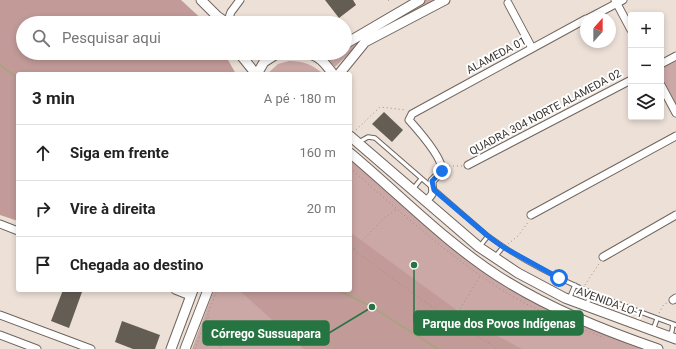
<!DOCTYPE html>
<html lang="pt">
<head>
<meta charset="utf-8">
<style>
	:root { --surface:#fff; --page:#f2f2f2; --text:#222; --muted:#767676; --line:#e0e0e0 }
	body { margin:0; font-family:Roboto,sans-serif; background:var(--page); color:var(--text) }
	.controls { position:absolute; right:12px; top:12px; display:grid; overflow:hidden; border-radius:4px; box-shadow:0 2px 6px #0003 }
	.controls button { width:36px; height:36px; display:grid; place-items:center; padding:0; border:0; border-bottom:1px solid var(--line); background:var(--surface); color:var(--text); font:20px sans-serif }
	.compass { position:absolute; left:580px; top:12px; width:36px; height:36px; border-radius:50%; background:var(--surface); box-shadow:0 2px 6px #0003; rotate:21deg }
	.stop { position:absolute; width:12px; height:12px; margin:-9px; border:3px solid #1a73e8; border-radius:50%; background:#fff }
	.stop.end { background:#1a73e8; border-color:#fff; box-shadow:0 1px 4px #0008 }
	.list { margin:0; padding:0; list-style:none }
	h2 { display:flex; justify-content:space-between; align-items:center; height:52px; margin:0; padding:0 16px; font-size:17px }
	h2 small { font-size:13px; font-weight:400; color:var(--muted) }
	.list li { display:grid; grid-template-columns:26px 1fr auto; gap:12px; align-items:center; box-sizing:border-box; height:56px; padding:0 16px; border-top:1px solid var(--line) }
	.list b { display:block; font-size:15px; white-space:nowrap }
	.list em { font-size:13px; font-style:normal; color:var(--muted) }
	.icon { flex:none; width:22px; height:22px; fill:none; stroke:currentColor; stroke-width:2; stroke-linecap:round; stroke-linejoin:round }
	.map { position:relative; flex:none; width:676px; height:349px; overflow:hidden }
	.search { position:absolute; background:var(--surface); box-shadow:0 2px 6px #0003; left:16px; top:16px; width:336px; height:44px; display:flex; align-items:center; gap:10px; box-sizing:border-box; padding:0 14px; border-radius:22px; color:var(--muted); font-size:15px }
	.panel { position:absolute; background:var(--surface); box-shadow:0 2px 6px #0003; left:16px; top:72px; width:336px; height:220px; border-radius:4px }
	.map>svg:first-child { display:block }
</style>
</head>
<body>
<div class="map">
<svg width="676" height="349" viewBox="0 0 676 349">
	<rect width="100%" height="100%" fill="#ece0d7"/>
	<!-- green -->
	<path fill="#cba8a6" d="M425 0H436L363 40 335 67 325 56 331 53H345V46Z
		M676 59V110L661 82V67Z
		M289 61C303 61 312 64 323 74H267L278 64Z
		M350 159 408 210 428 224 456 249 620 340 644 349H192L214 290H350Z"/>
	<!-- forest -->
	<path fill="#c29b99" d="M0 0H181L206 23H23V53H224L236 74H18V221L0 215Z
		M350 232 477 325 522 349H304L239 290H350Z"/>
	<g fill="none" stroke-linecap="round" stroke-linejoin="round">
		<!-- stream -->
		<path stroke="#aaa281" stroke-width="2" d="M0 65 18 78
			M338 290 372 307 438 349"/>
	</g>
	<!-- building -->
	<path fill="#645d53" d="M325 0H353L356 5 339 18Z
		M384 112 403 130 392 142 372 124Z
		M63 290H77L82 292 69 328 51 321Z
		M122 321 160 335 155 349H133L115 342Z"/>
	<g fill="none" stroke-linecap="round" stroke-linejoin="round">
		<!-- service casing -->
		<g stroke="#70655e" stroke-width="5.5">
			<path id="service" d="M359 142 368 137 375 138 488 236C544 277 612 302 676 325
				M413 189 421 179
				M480 246 488 236
				M495 257 503 247
				M569 299 575 285
				M586 306 592 292
				M653 330 657 319
				M669 336 672 331 673 324"/>
		</g>
		<!-- minor casing -->
		<g stroke="#70655e" stroke-width="9">
			<path id="minor" d="M615 0 631 30
				M508 3 532 48
				M589 18 623 0
				M227 23 231 12 240 0
				M661 64 676 56
				M661 85 676 113
				M468 165 631 80
				M425 201C436 193 432 192 432 181L442 171C443 158 418 130 409 120L412 114 586 19
				M531 215 676 136
				M0 224 18 231
				M603 257 676 215
				M175 290 190 296
				M673 300 676 298
				M0 315 91 349
				M0 335 37 349"/>
		</g>
		<!-- tertiary casing -->
		<g stroke="#70655e" stroke-width="11">
			<path id="tertiary" d="M201 0 217 16 227 23
				M345 44 420 0
				M239 53 256 74
				M306 53C321 57 324 62 333 74
				M257 74 264 62 278 53
				M339 74 365 42 445 0
				M350 136 479 247 518 273 565 298 676 339
				M350 153C399 194 444 241 498 276 548 308 603 330 658 349
				M171 349 193 290
				M185 349 208 290"/>
		</g>
		<!-- path -->
		<path stroke="#99918a" stroke-width="1" stroke-dasharray="1 3" stroke-linecap="butt" d="M388 1 389 0
			M356 130 380 107 406 110
			M449 166H462
			M350 168C397 209 444 252 497 287 530 308 566 323 602 337
			M508 244 518 236 529 221
			M350 247 422 300 497 349
			M354 249 384 218 397 209
			M585 285 600 262
			M659 313 664 304 667 303
			M208 317 219 341 221 349
			M454 319 480 276
			M195 349 217 290"/>
		<!-- service -->
		<use href="#service" stroke="#fff" stroke-width="3.5"/>
		<!-- minor -->
		<use href="#minor" stroke="#fff" stroke-width="7"/>
		<!-- tertiary -->
		<use href="#tertiary" stroke="#fff" stroke-width="9"/>
	</g>
	<g fill="none" stroke-linecap="round" stroke-linejoin="round">
		<!-- route -->
		<path stroke="#1a73e8" stroke-width="5" d="M442 171 432 181 434 190 488 236 503 247 559 278"/>
	</g>
	<g text-anchor="middle" stroke-width="4" stroke-linejoin="round" paint-order="stroke">
		<!-- street labels -->
		<g font-size="11" fill="#37332f" stroke="#fff">
			<text transform="translate(496 55) rotate(-28)" y="4">ALAMEDA 01</text>
			<text transform="translate(545 112) rotate(-28)" y="4">QUADRA 304 NORTE ALAMEDA 02</text>
			<text transform="translate(610 302) rotate(20)" y="4">AVENIDA LO-1</text>
		</g>
	</g>
	<!-- callouts -->
	<path fill="none" stroke="#277443" stroke-width="1.5" d="M414 265L414 323M372 307L329 333"/>
	<g fill="#277443" stroke="#fff" stroke-width="1.5">
		<circle cx="414" cy="265" r="4"/>
		<circle cx="372" cy="307" r="4"/>
	</g>
	<g fill="#277443" stroke="#277443" stroke-width="1.5">
		<rect x="414" y="311" width="169" height="24" rx="4"/>
		<rect x="203" y="321" width="126" height="24" rx="4"/>
	</g>
	<g font-size="12" text-anchor="middle" font-weight="bold" fill="#fff">
		<text x="499" y="328">Parque dos Povos Indígenas</text>
		<text x="266" y="338">Córrego Sussuapara</text>
	</g>
</svg>
<div class="controls">
<button>+</button>
<button>−</button>
<button><svg class="icon" aria-label="layers" viewBox="0 0 24 24"><path d="M12 4l9 5-9 5-9-5zM3 14l9 5 9-5"/></svg></button>
</div>
<svg class="compass" viewBox="-18 -18 36 36"><path d="M0-13l5 13h-10z" fill="#e53935"/><path d="M0 13l5-13h-10z" fill="#767676"/></svg>
<div class="stop" style="left:559px;top:278px"></div>
<div class="stop end" style="left:442px;top:171px"></div>
<div class="search"><svg class="icon" aria-label="search" viewBox="0 0 24 24"><circle cx="10" cy="10" r="6"/><path d="M15 15l6 6"/></svg>Pesquisar aqui</div>
<section class="panel">
<h2>3 min<small>A pé · 180 m</small></h2>
<ul class="list">
<li><svg class="icon" aria-label="ahead" viewBox="0 0 24 24"><path d="M12 20V5M6 11l6-6 6 6"/></svg><div><b>Siga em frente</b></div><em>160 m</em></li>
<li><svg class="icon" aria-label="right" viewBox="0 0 24 24"><path d="M7 20v-9h11M14 6l5 5-5 5"/></svg><div><b>Vire à direita</b></div><em>20 m</em></li>
<li><svg class="icon" aria-label="arrive" viewBox="0 0 24 24"><path d="M6 21V4h12l-3 4 3 4H6"/></svg><div><b>Chegada ao destino</b></div></li>
</ul>
</section>
</div>
</body>
</html>
